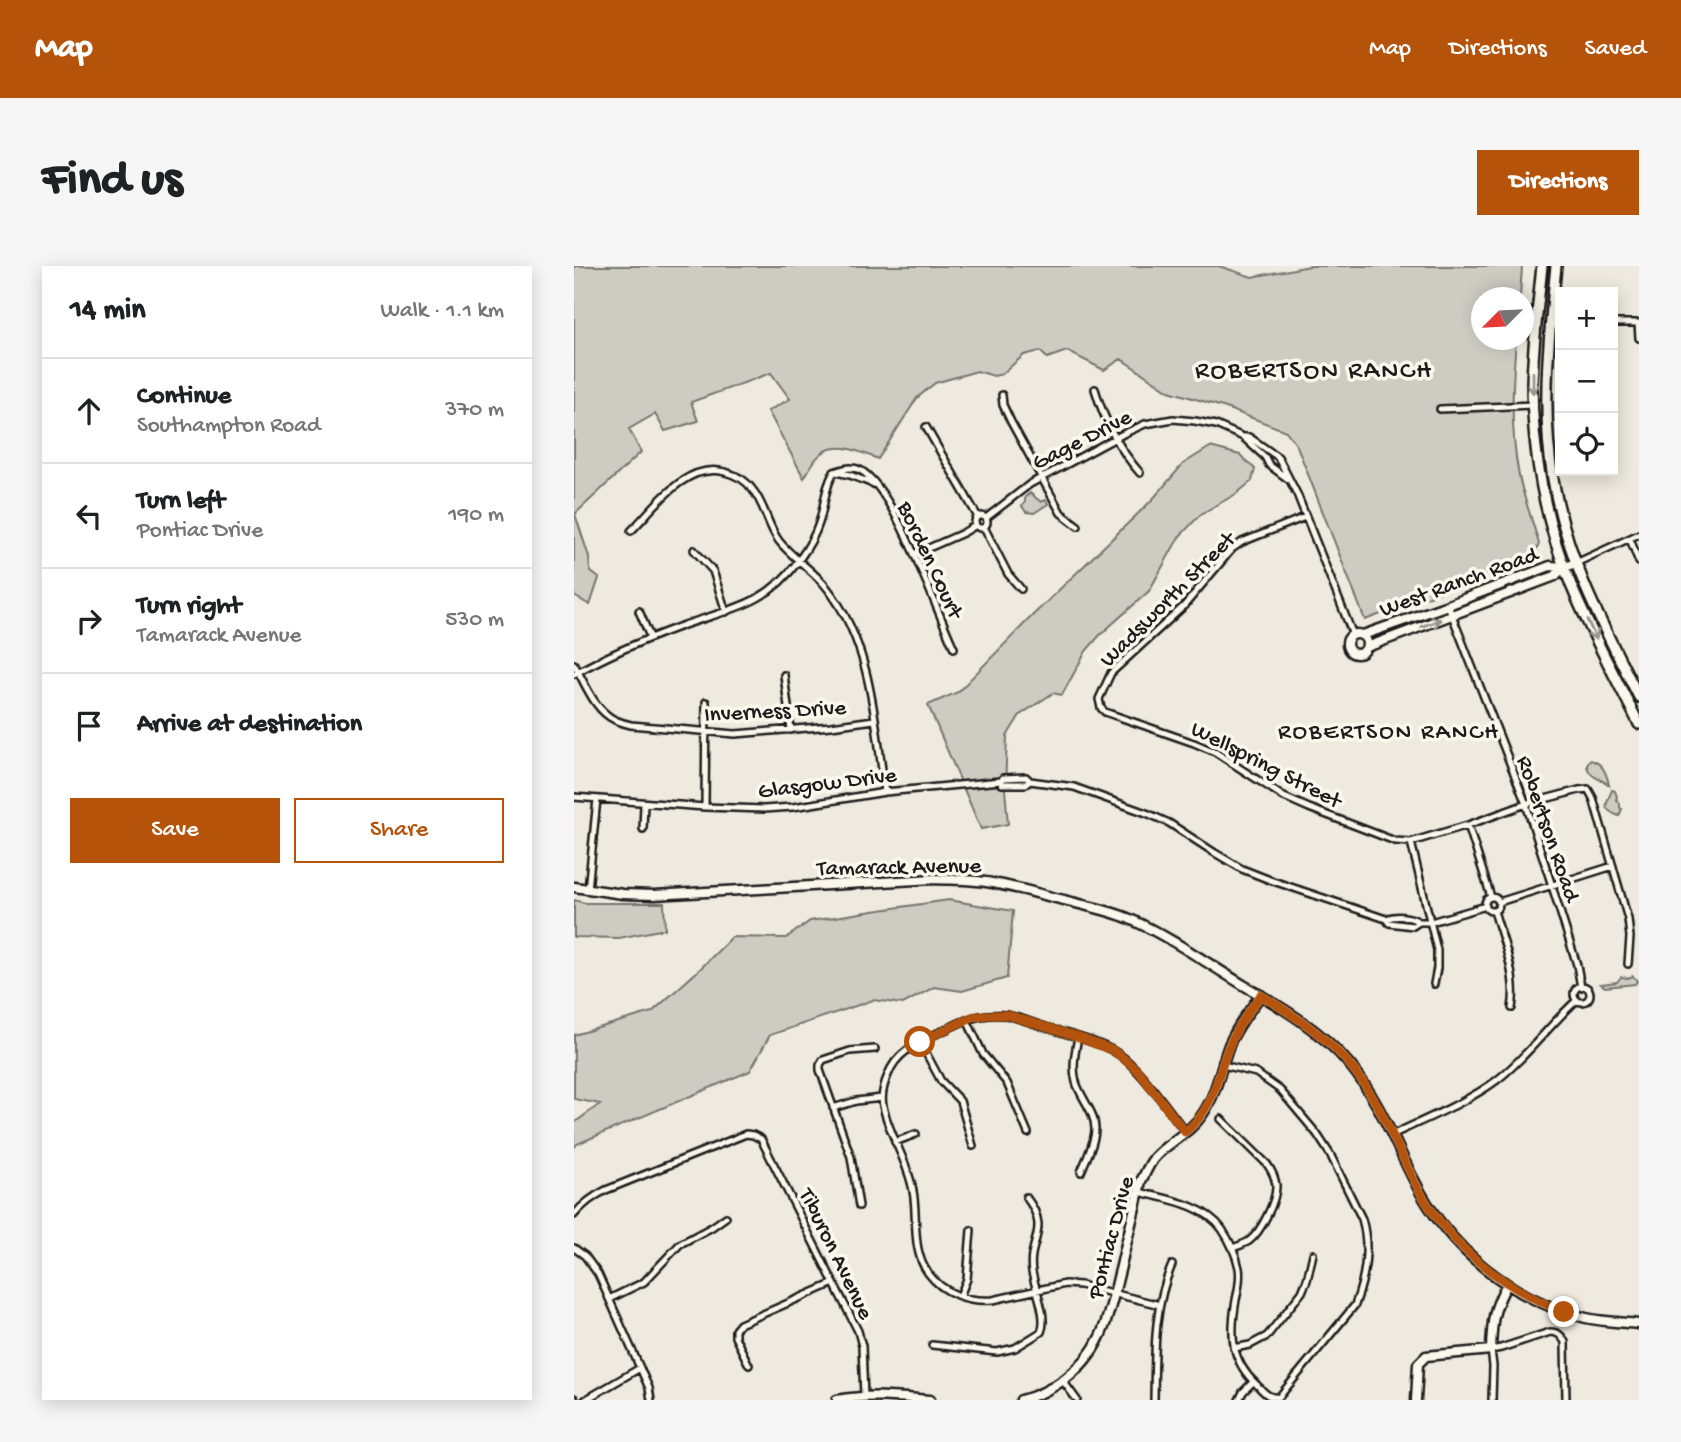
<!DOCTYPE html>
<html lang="en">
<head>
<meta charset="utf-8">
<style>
	:root { --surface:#fff; --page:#f6f6f6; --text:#202124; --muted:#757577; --line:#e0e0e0; --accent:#b45309 }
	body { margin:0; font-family:"Gochi Hand",sans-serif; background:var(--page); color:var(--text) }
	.controls { position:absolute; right:21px; top:21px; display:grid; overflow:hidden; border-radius:0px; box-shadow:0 4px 18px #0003 }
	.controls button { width:63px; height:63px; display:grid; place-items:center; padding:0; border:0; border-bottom:2px solid var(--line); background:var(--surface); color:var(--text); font:35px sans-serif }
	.compass { position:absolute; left:897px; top:21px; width:63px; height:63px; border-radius:50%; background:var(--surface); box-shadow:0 4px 18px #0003; rotate:246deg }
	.stop { position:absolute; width:21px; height:21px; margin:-16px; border:5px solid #b45309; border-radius:50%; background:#fff }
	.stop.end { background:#b45309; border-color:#fff; box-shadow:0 2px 7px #0008 }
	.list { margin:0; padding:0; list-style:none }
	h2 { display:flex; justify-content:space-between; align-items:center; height:91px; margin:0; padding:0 28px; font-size:30px }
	h2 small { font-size:23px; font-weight:400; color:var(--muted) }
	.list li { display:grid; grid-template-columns:46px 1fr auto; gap:21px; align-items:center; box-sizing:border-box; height:105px; padding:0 28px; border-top:2px solid var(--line) }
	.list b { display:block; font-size:26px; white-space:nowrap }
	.list p { margin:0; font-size:23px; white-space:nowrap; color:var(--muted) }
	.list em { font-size:23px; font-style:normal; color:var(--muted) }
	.actions { display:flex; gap:14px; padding:21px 28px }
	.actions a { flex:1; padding:16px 0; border:2px solid var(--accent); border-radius:0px; text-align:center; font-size:24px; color:var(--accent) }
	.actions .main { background:var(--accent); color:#fff }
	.icon { flex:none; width:38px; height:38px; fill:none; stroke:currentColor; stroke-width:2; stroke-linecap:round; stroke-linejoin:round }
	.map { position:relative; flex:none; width:1065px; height:1134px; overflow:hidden; border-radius:0px }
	header { display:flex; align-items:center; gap:42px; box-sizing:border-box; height:98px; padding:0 35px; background:var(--accent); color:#fff }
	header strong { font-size:33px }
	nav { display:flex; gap:38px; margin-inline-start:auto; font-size:24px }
	.intro { display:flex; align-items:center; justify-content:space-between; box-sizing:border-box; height:168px; padding:0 42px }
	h1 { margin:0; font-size:49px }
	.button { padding:18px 32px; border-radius:0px; background:var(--accent); color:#fff; font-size:24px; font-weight:700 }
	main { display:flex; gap:42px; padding:0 42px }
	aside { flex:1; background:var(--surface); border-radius:0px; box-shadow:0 4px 18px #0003 }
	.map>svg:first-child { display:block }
</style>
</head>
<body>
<header>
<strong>Map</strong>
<nav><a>Map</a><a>Directions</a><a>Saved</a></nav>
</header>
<div class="intro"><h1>Find us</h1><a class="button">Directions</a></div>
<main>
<aside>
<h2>14 min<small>Walk · 1.1 km</small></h2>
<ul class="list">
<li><svg class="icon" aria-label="ahead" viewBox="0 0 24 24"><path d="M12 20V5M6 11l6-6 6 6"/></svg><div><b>Continue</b><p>Southampton Road</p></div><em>370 m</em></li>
<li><svg class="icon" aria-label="left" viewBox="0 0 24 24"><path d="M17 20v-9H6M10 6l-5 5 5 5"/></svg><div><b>Turn left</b><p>Pontiac Drive</p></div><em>190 m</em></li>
<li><svg class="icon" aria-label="right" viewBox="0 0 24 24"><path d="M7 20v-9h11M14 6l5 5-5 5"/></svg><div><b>Turn right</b><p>Tamarack Avenue</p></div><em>530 m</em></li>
<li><svg class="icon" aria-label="arrive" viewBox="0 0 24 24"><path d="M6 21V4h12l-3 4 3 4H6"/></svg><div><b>Arrive at destination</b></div></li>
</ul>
<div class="actions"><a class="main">Save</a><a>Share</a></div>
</aside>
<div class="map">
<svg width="1065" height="1134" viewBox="0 0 1065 1134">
	<rect width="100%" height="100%" fill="#eeeadf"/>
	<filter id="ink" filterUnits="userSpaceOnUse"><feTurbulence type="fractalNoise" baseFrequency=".0143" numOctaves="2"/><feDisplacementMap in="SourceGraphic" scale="14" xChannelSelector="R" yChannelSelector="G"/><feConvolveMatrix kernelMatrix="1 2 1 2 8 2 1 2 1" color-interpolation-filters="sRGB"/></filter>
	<g filter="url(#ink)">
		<!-- green -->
		<path fill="#ceccc2" stroke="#75746f" stroke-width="2" d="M0 0H645L678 11 736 0H948L946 31 908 32V74H942C938 122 936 162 945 210 950 233 959 256 965 278L959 292 791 354 723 180 712 165 652 142 595 125 547 93 530 104 493 85 473 92 466 85 450 89 428 108 420 110 403 105 361 117 343 132 304 193C285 185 257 172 242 193 237 199 234 206 230 212L194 145 216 133 197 107 117 136 124 155 91 165 81 148 55 163 67 186 1 248 15 291 16 305 25 312 16 339 0 330Z
			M636 181 666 189 681 203 678 215 662 228 627 248 605 271 575 325 526 369 512 385 488 429 479 427 446 449 433 470 431 523 434 558 407 563 354 439 384 426 458 350 578 234 609 198Z
			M456 227 467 236 472 234 474 238 460 247 452 246 448 240 451 236V231Z
			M1016 494C1028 496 1033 508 1035 519 1028 513 1014 511 1013 499Z
			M1038 524 1041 525 1043 531 1042 533 1046 538V542L1048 543 1045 550C1027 543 1032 539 1038 524Z
			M0 634 11 637H90L91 663 45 672 0 671Z
			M375 634 439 645 433 712 388 725 360 721 329 738 299 734 196 769 176 805 3 878 0 882V857L26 838 0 833V769L78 746 126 703 158 671 212 672 236 655 299 645Z
			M1059 710 1063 715 1061 718 1031 721 1027 718 1043 716 1047 711 1054 712Z"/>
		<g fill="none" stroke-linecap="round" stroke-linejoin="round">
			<!-- street casing -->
			<g stroke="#1c1c1c" stroke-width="10">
				<path id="street" d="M1039 57H1065
					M1064 57 1065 72
					M521 123C530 154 545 183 566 207
					M428 129 429 139 437 156 487 247 504 260
					M866 143 959 139
					M352 161 404 251
					M669 171 691 191 695 199 714 213
					M260 206C269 203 277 200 286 204 320 221 362 344 380 382
					M262 206 276 209 302 219
					M401 256a6 6 0 1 1 12 0a6 6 0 1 1-12 0Z
					M731 251 668 276 658 283 610 340 537 407 525 433 527 442 531 446 620 477 641 486 710 531 735 542 821 575 837 576 894 559 952 538 1005 524 1014 523 1019 532 1054 653 1056 671 1054 698
					M412 252 456 218 549 168 571 158 599 153 621 155 642 159 669 171H675L704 191 723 228 779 369
					M410 261 434 308 447 323
					M57 265C82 240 111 196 151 206 162 209 172 214 178 223 191 238 193 259 205 275 219 293 240 304 254 323 298 380 301 457 311 526
					M1056 273 1065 296
					M120 284 139 305 152 346
					M341 288 389 267 402 259
					M1002 297 1065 268
					M874 339 952 538 1003 699 1007 721
					M65 345 76 371
					M0 398C11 417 20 444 41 454 46 456 52 458 57 459L161 468 257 460 300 454
					M0 408C32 390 67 375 102 362 152 343 191 342 225 294 233 283 241 270 245 257 251 239 250 223 260 206
					M210 409 217 464
					M427 515 428 518H452L456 515
					M0 531 131 541 190 543 219 541 311 526 427 515 429 512 452 511 456 515 500 521 575 548 595 557 641 587 668 603 696 614 812 653 815 657 839 660 845 656H857L912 640
					M131 541 132 436
					M894 559 917 631
					M69 563 70 537
					M837 576 863 684V702L860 718
					M14 624 23 533
					M911 638a7 7 0 1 1 14 0a7 7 0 1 1-14 0Z
					M925 636 1039 600
					M920 645C929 675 944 711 938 742
					M812 653C821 649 836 650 845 656
					M1000 728a8 8 0 1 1 16 0a8 8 0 1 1-16 0Z
					M393 754 409 788 433 817 454 867
					M504 771C501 787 498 801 502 816 507 833 521 845 521 863 521 877 512 893 507 906
					M346 776 367 815 386 835 399 880
					M259 842 282 835 308 832
					M647 853 693 898C698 905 701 911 702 919 703 934 687 966 675 975 670 978 664 980 659 982
					M818 869C851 853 894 836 923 814 953 791 975 759 1003 734
					M321 876 342 868
					M565 926C592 933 630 938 648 963 656 975 662 988 665 1002 667 1013 664 1024 662 1034 656 1068 656 1094 683 1119 690 1126 695 1133 705 1131L781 1039C791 1012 796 981 788 953L756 888 743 868 706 824 682 807 649 799
					M285 940 277 891 246 804V799L249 794 276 785 301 783
					M0 949C9 938 18 931 32 924L172 868 179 869 187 873 284 1065 288 1080 290 1131
					M0 982 11 990 24 1008 75 1122 77 1134
					M386 1030 393 1013 397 964
					M35 1033 70 1016 106 978 138 961 152 951
					M586 1039 506 1019 491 1018 419 1034C394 1036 370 1028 354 1007 337 984 344 951 339 925 334 895 315 869 309 840 307 830 310 818 314 809 322 786 346 776 366 766 382 759 397 750 415 749 422 749 430 748 436 750 450 753 464 759 477 763 499 770 532 777 550 792 574 813 592 841 612 866
					M358 1079 423 1086 441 1082 467 1066C474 1051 461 1023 458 1006 453 974 478 965 452 931
					M660 1082 676 1079 693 1070 728 1026 733 1014 739 988
					M175 1099 161 1071V1064L166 1058 260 1017
					M489 1115 503 1134
					M0 1132 1 1134
					M11 1134 66 1102
					M580 1134C581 1088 579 1042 598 999
					M665 1134 669 1126 679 1116
					M918 1134 919 1100 917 1084 927 1082 976 1066C984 1066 987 1069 991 1076L992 1134"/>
			</g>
			<!-- secondary casing -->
			<g stroke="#1c1c1c" stroke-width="13">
				<path id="secondary" d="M773 378a10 10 0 1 1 20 0a10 10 0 1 1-20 0Z
					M789 369 874 339 976 300 990 301
					M793 381 981 310 990 301 1002 297
					M0 621 49 628 80 629 360 613C381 614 402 613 423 618 446 622 468 629 490 634 512 640 535 644 556 653 596 671 633 697 671 720 709 742 747 764 776 799 804 833 820 875 840 914 874 983 938 1034 1012 1052 1030 1056 1047 1056 1065 1058
					M263 1134C294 1128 325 1131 356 1134
					M447 1134C464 1130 477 1123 491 1113 531 1083 535 1046 547 1000 553 972 561 944 567 915 571 908 575 898 580 892 594 876 616 867 628 849 643 828 646 803 655 779 663 761 675 745 687 729
					M842 1134 844 1098 852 1090 917 1084C918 1055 919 1043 933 1018"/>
			</g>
			<!-- primary casing -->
			<g stroke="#1c1c1c" stroke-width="14">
				<path id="primary" d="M968 0C964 39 959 78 958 117 958 185 971 256 997 319 1017 367 1042 412 1065 458
					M982 0C975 71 967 142 979 213 992 292 1029 361 1065 431"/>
			</g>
			<!-- street -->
			<use href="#street" stroke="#fbf7ec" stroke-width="5"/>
			<!-- secondary -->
			<use href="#secondary" stroke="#fbf7ec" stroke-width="8"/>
			<!-- primary -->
			<use href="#primary" stroke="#fbf7ec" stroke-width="9"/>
		</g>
		<!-- one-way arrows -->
		<defs><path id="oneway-shaft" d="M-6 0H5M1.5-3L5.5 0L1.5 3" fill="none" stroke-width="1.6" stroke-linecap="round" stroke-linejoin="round" transform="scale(1.75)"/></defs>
		<g stroke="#97948e">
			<use href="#oneway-shaft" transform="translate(959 117) rotate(90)"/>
			<use href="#oneway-shaft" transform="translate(857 357) rotate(-20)"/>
			<use href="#oneway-shaft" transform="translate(1018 364) rotate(64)"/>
		</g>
	</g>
	<g fill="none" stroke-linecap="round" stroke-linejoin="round" filter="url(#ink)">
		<!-- route -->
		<path stroke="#b45309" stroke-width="9" d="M346 776 398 751 413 749H434L503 771 538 784 548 791 565 806 611 866C641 842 642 812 655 780 663 761 675 745 687 729 720 750 749 767 775 798 805 833 820 875 840 915 873 979 924 1019 990 1046"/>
	</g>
	<g text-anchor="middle" stroke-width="7" stroke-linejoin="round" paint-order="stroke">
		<!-- street labels -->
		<g font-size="23" fill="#1c1c1c" stroke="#fbf7ec">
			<text transform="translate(507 172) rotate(-27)" y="8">Gage Drive</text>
			<text transform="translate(358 293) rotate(65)" y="8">Borden Court</text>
			<text transform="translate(884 314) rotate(-20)" y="8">West Ranch Road</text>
			<text transform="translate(592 332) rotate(-45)" y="8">Wadsworth Street</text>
			<text transform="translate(201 443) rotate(-3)" y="8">Inverness Drive</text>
			<text transform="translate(693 497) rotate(27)" y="8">Wellspring Street</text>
			<text transform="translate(253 515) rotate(-7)" y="8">Glasgow Drive</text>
			<text transform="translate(976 562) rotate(71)" y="8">Robertson Road</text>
			<text transform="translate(325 599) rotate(-1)" y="8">Tamarack Avenue</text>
			<text transform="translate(535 971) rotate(-75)" y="8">Pontiac Drive</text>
			<text transform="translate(264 987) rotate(64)" y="8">Tiburon Avenue</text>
		</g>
		<!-- neighbourhood labels -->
		<g font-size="24" letter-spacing="2" fill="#1c1c1c" stroke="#fbf7ec">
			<text x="815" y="472">ROBERTSON RANCH</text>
		</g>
		<!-- quarter labels -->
		<g font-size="26" letter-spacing="2" fill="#1c1c1c" stroke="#fbf7ec">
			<text x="740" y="111">ROBERTSON RANCH</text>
		</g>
	</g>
</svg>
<div class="controls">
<button>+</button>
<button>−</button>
<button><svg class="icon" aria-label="locate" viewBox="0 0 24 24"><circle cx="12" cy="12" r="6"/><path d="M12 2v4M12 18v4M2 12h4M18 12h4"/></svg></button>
</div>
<svg class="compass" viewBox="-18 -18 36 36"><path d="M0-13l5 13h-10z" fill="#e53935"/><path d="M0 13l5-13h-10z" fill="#757577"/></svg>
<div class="stop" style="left:346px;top:776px"></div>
<div class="stop end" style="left:990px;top:1046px"></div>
</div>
</main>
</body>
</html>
